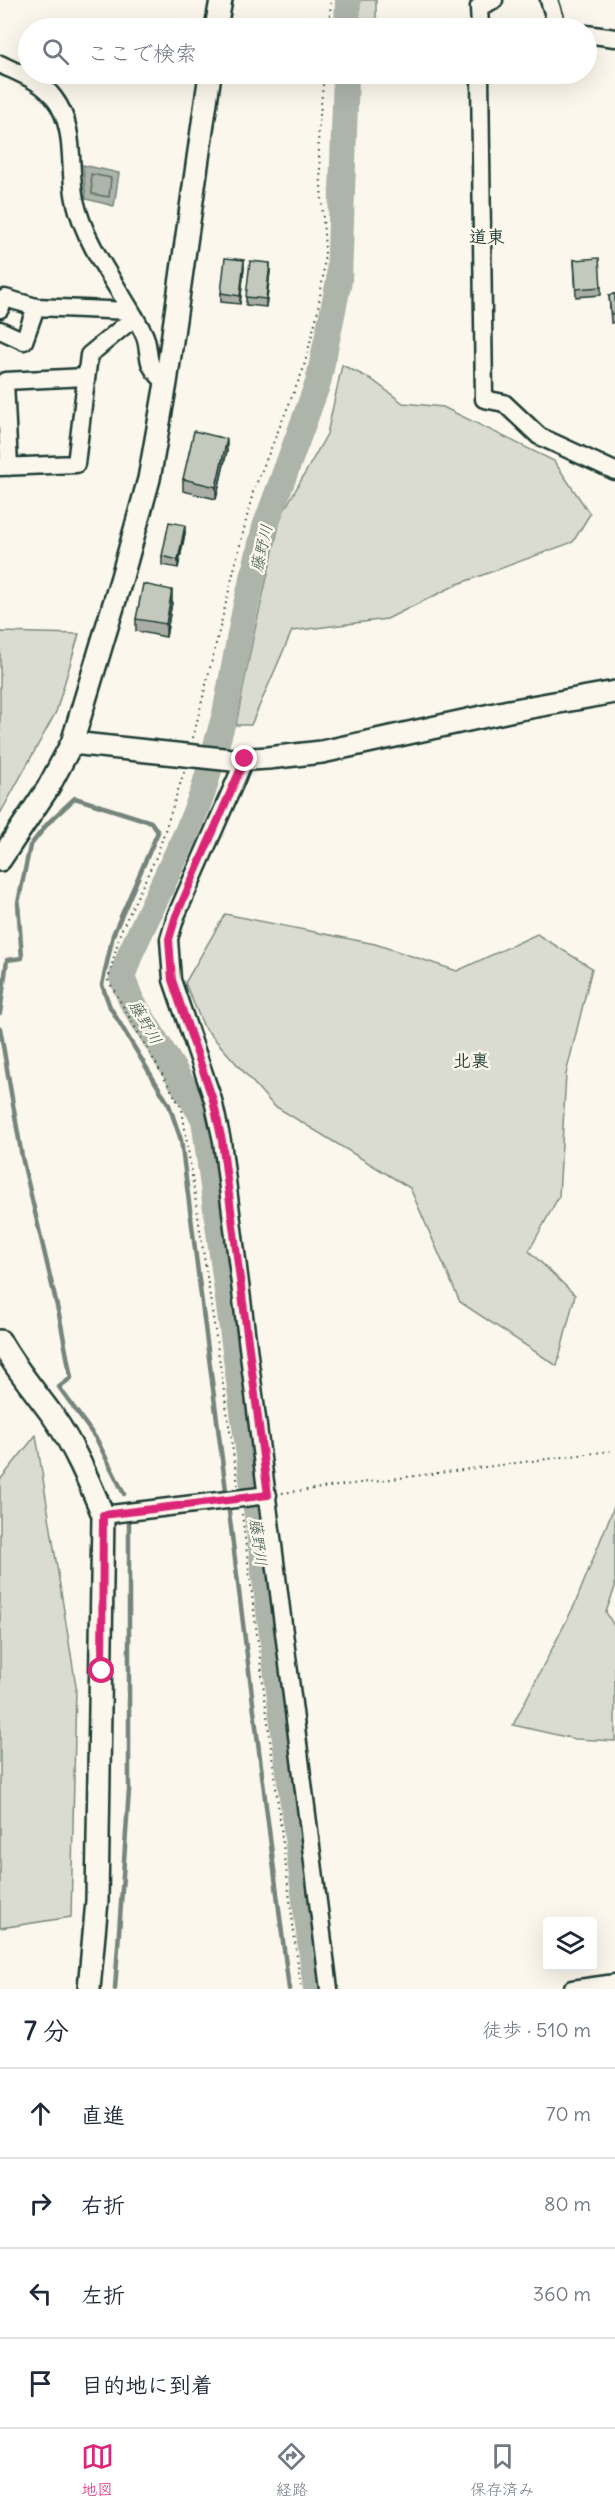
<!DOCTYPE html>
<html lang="ja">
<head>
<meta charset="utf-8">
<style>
	:root { --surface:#fff; --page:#f6f6f7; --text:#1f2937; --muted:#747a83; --line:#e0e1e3; --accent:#db2777 }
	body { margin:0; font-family:Delius,"Klee One",sans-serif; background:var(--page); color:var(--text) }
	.controls { position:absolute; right:18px; bottom:18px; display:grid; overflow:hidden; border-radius:6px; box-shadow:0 6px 24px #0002 }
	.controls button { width:54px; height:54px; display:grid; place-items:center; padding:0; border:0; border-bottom:2px solid var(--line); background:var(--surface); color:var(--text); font:30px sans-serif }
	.stop { position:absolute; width:18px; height:18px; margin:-14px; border:4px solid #db2777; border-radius:50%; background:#fff }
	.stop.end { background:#db2777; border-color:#fff; box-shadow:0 2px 6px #0008 }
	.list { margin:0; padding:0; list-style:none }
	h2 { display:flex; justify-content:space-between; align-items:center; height:78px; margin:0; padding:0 24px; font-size:26px }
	h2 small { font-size:20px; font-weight:400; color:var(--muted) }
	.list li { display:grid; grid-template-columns:39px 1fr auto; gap:18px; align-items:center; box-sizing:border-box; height:90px; padding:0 24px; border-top:2px solid var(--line) }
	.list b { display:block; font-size:22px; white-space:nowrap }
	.list em { font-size:20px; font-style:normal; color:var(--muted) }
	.icon { flex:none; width:33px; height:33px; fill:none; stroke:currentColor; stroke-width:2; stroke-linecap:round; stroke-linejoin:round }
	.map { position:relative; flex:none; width:615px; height:1989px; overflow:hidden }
	.search { position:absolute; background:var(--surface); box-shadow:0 6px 24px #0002; left:18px; right:18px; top:18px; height:66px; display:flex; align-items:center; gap:15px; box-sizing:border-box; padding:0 21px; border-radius:33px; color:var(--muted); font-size:22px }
	.sheet { height:438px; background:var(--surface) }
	nav { display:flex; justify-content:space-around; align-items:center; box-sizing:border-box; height:84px; border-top:2px solid var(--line); background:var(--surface); font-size:16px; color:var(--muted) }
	nav a { display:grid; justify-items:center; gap:3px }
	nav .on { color:var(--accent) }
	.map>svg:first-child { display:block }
</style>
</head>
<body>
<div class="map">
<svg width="615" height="1989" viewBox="0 0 615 1989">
	<rect width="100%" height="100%" fill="#fbf7ec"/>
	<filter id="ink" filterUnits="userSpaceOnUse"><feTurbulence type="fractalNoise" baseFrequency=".0167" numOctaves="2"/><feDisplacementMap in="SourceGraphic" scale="12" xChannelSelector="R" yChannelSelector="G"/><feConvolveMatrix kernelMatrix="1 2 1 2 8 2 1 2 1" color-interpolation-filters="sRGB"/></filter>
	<g filter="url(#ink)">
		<!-- green -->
		<path fill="#dbdcd1" stroke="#7d8c82" stroke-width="1.5" d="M337 0H376V28H341Z
			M342 365 371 379 403 403 443 407 554 461 590 514 573 542 458 584 387 619 292 631 251 725H236L253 638 281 516 327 434Z
			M0 632 79 634 56 712 0 814Z
			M225 914 375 944 457 971 537 934 592 968 566 1074 559 1196 529 1251 575 1295 557 1366 460 1302 410 1188 273 1105 204 1027 185 983Z
			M36 1435 76 1686 71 1917 0 1928V1480Z
			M615 1504V1587L606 1612 615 1628V1741L575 1739 513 1725 575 1604Z"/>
		<!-- water -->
		<path fill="#adb4aa" stroke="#74847b" stroke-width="1.5" d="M83 165 119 173 114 206 86 199Z"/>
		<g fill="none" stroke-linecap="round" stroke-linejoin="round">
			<!-- shore -->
			<path stroke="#586d63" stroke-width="1.5" d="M91 174 111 178 109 197 92 194Z"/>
			<!-- stream -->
			<path stroke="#74847b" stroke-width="4.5" d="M0 1013 7 960 22 958 18 903 30 846 48 823 75 798 151 822 158 832 113 935 102 985 110 1007 169 1105 181 1140 226 1490
				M0 1028 22 1157 60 1319 71 1378 59 1387 97 1440 124 1494
				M228 1504 289 1989
				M115 1989 129 1790V1518"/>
			<!-- river -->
			<path stroke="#adb4aa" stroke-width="26" d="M347 28 348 0
				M316 1989 258 1523 204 1119 131 1000 122 977 131 952 187 832 203 792 225 714 245 609 265 527 318 383 339 281 346 74"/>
			<!-- minor casing -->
			<g stroke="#1f3d34" stroke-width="21">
				<path id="minor" d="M549 0 558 28
					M480 28 479 7 494 0
					M586 34 615 38
					M0 64C18 73 42 81 54 98 77 128 68 166 75 200 86 249 122 290 144 334 149 344 147 356 151 365 153 371 161 378 166 383
					M480 74 484 399 504 403 539 436 615 471
					M0 309 5 298 36 307 131 311
					M0 330 24 341 36 307
					M0 467 76 464 89 355 135 317
					M9 467 5 381 86 377
					M245 759 176 916 169 939 172 980 213 1100 222 1141 329 1989
					M103 1515 268 1495
					M572 1989 615 1983"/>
			</g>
			<!-- tertiary casing -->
			<g stroke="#1f3d34" stroke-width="26">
				<path id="tertiary" d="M216 28 221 0
					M72 743 232 760 268 758 322 752 509 711 615 692
					M0 860 48 788 72 743 122 577 149 479 166 383 210 74
					M0 1341C15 1368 35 1391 53 1416 74 1446 89 1481 103 1515L97 1901 89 1989"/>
			</g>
			<!-- path -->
			<path stroke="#1f3d34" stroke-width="2" stroke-dasharray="1.5 4.5" stroke-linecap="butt" d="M329 28 331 0
				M193 738 253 492 303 370 317 315 323 277 325 251 318 135 324 74
				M184 772 157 855 120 933 108 980 182 1109 238 1485
				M282 1493 610 1451
				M242 1514 301 1989"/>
			<!-- minor -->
			<use href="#minor" stroke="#fbf7ec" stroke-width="16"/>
			<!-- tertiary -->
			<use href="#tertiary" stroke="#fbf7ec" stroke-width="21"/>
		</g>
		<!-- wall -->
		<path fill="#a9ada3" stroke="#1f3d34" stroke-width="1.5" d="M574 260 601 287V295L576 297Z
			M244 268 240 304 221 302V293Z
			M270 271 266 307 246 305V297Z
			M615 294V322L611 323 609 295Z
			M227 451 216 499 183 491V479Z
			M185 533 178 568 162 565V556Z
			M172 602 166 637 136 631V619Z"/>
		<!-- shaded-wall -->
		<path fill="#898d85" stroke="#1f3d34" stroke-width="1.5" d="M244 260V268L240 304V296Z
			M270 263V271L266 307V299Z
			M227 439V451L216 499V487Z
			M185 525V533L178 568V560Z
			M172 590V602L166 637V624Z"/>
		<!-- building -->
		<path fill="#c4c9be" stroke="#1f3d34" stroke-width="1.5" d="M225 258 244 260 240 296 221 293Z
			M599 258 601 287 576 289 574 260Z
			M250 261 270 263 266 299 246 297Z
			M615 294V314H611L609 295Z
			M194 431 227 439 216 487 183 479Z
			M169 522 185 525 178 560 162 556Z
			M143 584 172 590 166 624 136 619Z"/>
	</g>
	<g fill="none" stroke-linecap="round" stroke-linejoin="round" filter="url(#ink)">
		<!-- route -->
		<path stroke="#db2777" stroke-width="8" d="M102 1671 103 1515 268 1495 222 1141 213 1100 172 980 169 939 176 916 245 759"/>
	</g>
	<g text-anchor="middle" stroke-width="5" stroke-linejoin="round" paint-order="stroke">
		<!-- water labels -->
		<g font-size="16" font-style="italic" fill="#425b52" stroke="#fbf7ec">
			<text transform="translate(261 548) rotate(-77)" y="6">藤野川</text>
			<text transform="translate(146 1022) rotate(60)" y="6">藤野川</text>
			<text transform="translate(259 1542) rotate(83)" y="6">藤野川</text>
		</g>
		<!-- quarter labels -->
		<g font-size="18" font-weight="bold" fill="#1f3d34" stroke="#fbf7ec">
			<text x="487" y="243">道東</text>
			<text x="471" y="1067">北裏</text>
		</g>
	</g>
</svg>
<div class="controls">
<button><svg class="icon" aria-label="layers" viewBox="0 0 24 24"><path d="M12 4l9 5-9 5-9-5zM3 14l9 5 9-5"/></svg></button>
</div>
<div class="stop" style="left:102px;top:1671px"></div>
<div class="stop end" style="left:245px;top:759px"></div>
<div class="search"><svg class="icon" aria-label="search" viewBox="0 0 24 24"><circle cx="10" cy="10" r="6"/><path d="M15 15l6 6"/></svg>ここで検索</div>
</div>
<section class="sheet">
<h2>7 分<small>徒歩 · 510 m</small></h2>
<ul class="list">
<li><svg class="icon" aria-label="ahead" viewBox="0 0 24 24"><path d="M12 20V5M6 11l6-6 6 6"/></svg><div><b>直進</b></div><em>70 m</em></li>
<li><svg class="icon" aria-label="right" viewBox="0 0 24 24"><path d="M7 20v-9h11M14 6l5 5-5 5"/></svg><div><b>右折</b></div><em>80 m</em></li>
<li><svg class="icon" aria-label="left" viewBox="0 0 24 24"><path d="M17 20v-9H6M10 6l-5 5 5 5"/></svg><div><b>左折</b></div><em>360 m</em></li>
<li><svg class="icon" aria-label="arrive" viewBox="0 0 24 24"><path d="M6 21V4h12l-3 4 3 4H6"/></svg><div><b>目的地に到着</b></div></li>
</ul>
</section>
<nav>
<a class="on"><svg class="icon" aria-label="map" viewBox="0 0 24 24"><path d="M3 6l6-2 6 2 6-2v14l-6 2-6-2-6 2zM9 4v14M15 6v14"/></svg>地図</a>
<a><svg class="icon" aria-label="directions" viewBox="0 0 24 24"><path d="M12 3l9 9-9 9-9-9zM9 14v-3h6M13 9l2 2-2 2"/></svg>経路</a>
<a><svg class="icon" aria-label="saved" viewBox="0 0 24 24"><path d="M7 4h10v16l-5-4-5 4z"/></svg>保存済み</a>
</nav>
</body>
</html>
